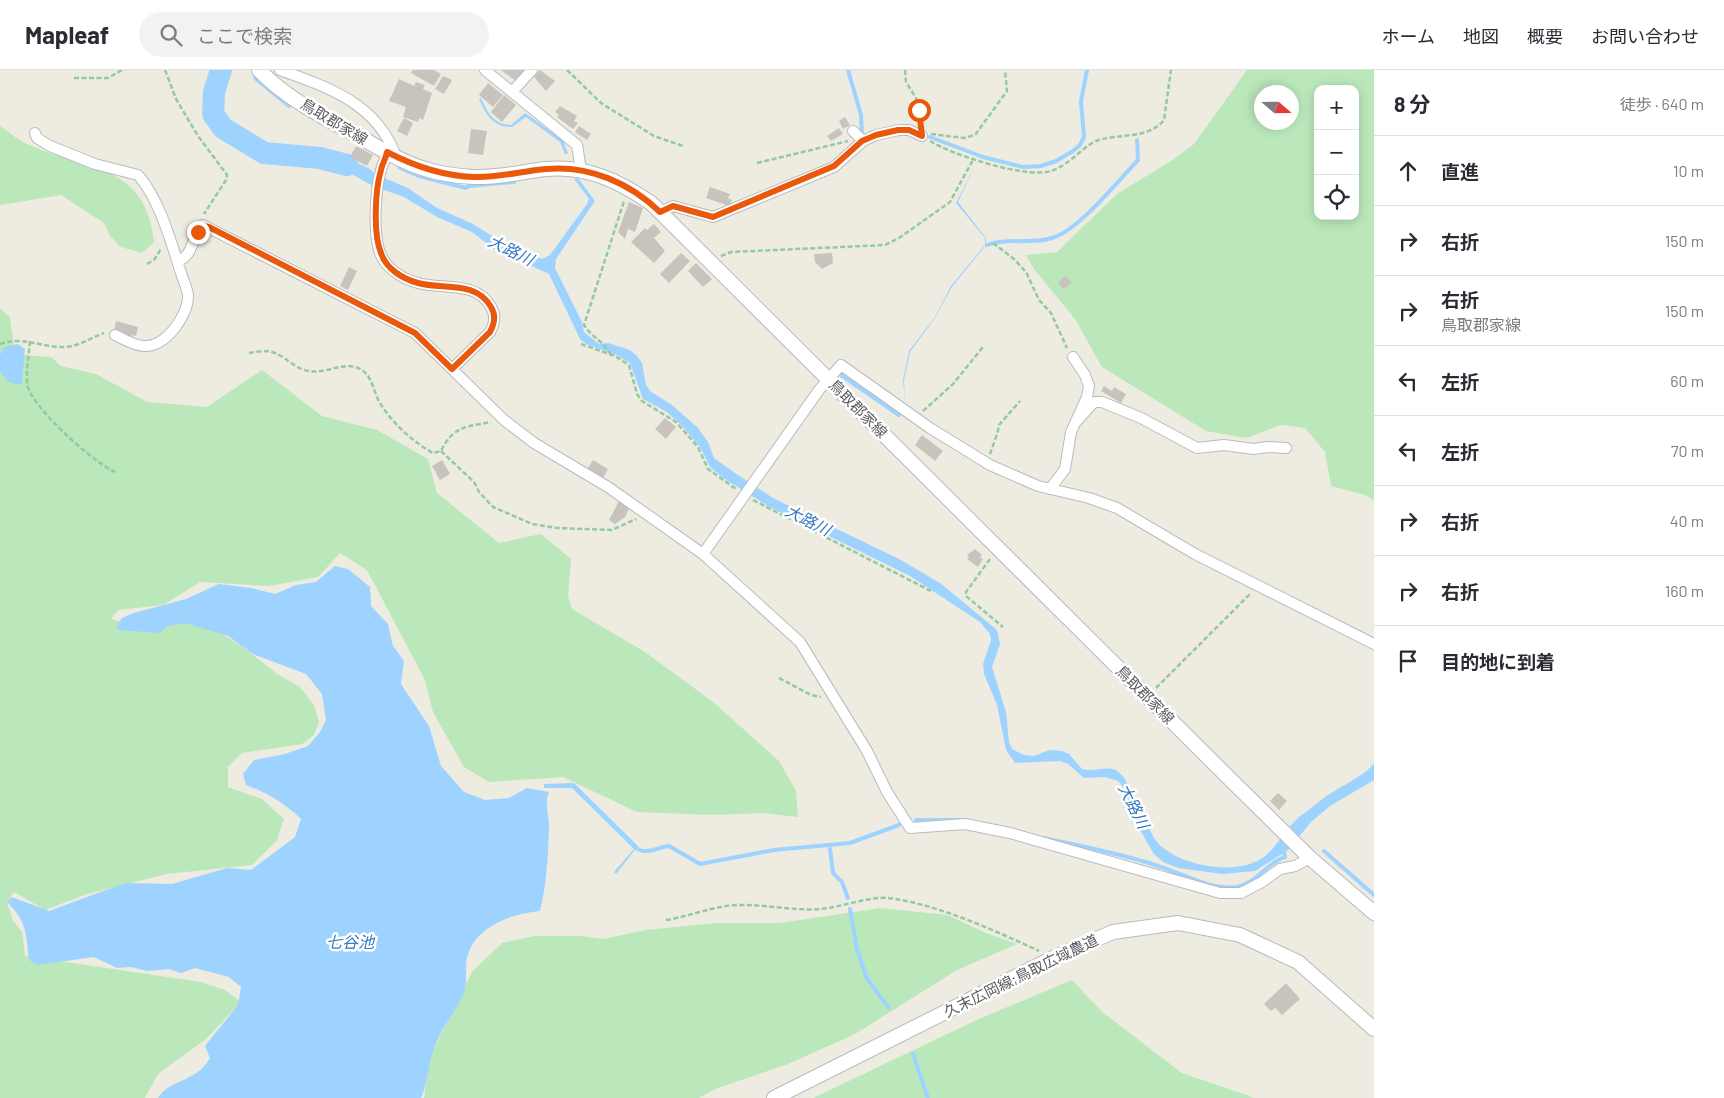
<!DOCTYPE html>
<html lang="ja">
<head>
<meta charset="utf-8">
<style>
	:root { --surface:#fff; --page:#f2f2f3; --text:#2b2b33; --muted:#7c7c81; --line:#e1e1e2 }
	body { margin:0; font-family:Barlow,"Noto Sans JP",sans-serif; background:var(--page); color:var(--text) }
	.controls { position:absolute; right:15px; top:15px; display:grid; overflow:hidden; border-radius:10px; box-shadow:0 2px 12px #0003 }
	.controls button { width:45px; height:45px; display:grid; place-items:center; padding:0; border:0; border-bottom:1px solid var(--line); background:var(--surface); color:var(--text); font:25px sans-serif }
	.compass { position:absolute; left:1254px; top:15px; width:45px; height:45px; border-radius:50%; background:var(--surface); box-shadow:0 2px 12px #0003; rotate:110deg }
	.stop { position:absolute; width:15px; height:15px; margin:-11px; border:4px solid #ea580c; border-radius:50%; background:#fff }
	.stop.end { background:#ea580c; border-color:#fff; box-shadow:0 1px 5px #0008 }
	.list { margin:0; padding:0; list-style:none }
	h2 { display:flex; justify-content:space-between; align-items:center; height:65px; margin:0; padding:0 20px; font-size:21px }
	h2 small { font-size:16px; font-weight:400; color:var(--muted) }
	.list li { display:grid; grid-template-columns:32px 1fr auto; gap:15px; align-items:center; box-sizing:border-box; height:70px; padding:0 20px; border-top:1px solid var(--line) }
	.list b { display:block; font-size:19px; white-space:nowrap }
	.list p { margin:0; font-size:16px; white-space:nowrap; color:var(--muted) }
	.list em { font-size:16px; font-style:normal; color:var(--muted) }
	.icon { flex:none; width:28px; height:28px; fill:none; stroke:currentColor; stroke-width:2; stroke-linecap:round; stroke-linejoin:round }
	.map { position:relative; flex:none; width:1374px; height:1028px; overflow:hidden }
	header { display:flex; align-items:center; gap:30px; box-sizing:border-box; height:70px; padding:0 25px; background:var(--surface); border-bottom:1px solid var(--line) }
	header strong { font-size:24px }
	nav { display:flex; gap:28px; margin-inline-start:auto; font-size:18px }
	.search { width:350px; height:45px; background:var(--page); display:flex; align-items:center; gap:12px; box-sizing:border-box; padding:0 18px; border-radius:28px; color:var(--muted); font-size:19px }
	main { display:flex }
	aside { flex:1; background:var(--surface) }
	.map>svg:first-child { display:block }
</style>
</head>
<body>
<header>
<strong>Mapleaf</strong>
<div class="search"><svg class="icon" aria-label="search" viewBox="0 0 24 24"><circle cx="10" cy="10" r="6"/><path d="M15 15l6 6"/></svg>ここで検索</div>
<nav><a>ホーム</a><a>地図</a><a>概要</a><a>お問い合わせ</a></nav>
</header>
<main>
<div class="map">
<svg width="1374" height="1028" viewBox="0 0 1374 1028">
	<rect width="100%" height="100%" fill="#eeebe0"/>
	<!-- green -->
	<path fill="#bae8bb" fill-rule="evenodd" d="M1247 0H1374V430L1365 425 1331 416 1325 382 1305 358 1281 355 1246 368 1206 361 1102 297 1075 249 1034 199 1026 185 1057 182 1117 124 1171 91 1194 74ZM1318 19H1355V146H1318ZM1262 22H1292V52H1262Z
		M0 56C8 61 16 69 25 73 83 101 146 91 154 172L142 183 121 177 110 166 104 153 61 125 0 135Z
		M0 239 10 247 14 278 24 285 51 287 61 296 96 304 147 332 207 337 262 300 322 346 377 360 428 389 437 423 499 473 541 464 571 489 568 526 572 539 645 582 713 632 779 691 796 721 798 747 763 743 712 745 637 742 563 707 489 712 464 697 433 642 425 610 367 500 340 483 318 507 269 516 200 512 163 535 118 540 111 549 134 555 165 546 205 553 243 577 277 604 300 617 314 635 319 652 314 665 302 674 242 683 228 697V717L262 729 284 749 277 770 252 795 167 804 87 824 45 840 14 822 7 833 13 851 22 862 25 886 201 912 225 920 241 932 206 969 158 1004 145 1028H0Z
		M881 838 947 845 986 863 1017 874 957 900 855 964 788 994 715 1019 699 1028H424L430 986 472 902 502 873 535 866H580L603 869 646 860 716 853H780Z
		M1072 910 1102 942 1182 1003 1255 1028H813L981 948Z"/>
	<!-- water -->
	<path fill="#9fd3ff" d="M481 28C488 43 493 54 511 55L525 43 563 70 568 84H565L560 72 526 47 512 57C493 57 486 45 479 29Z
		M316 84H336L349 89 370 99 375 104 408 118 437 138 473 154 497 169 542 189 550 185 587 134 589 129 574 109 578 108 595 131 556 189 555 198 582 252 584 262 599 274 608 273 630 280 637 286 642 293 646 315 650 321 672 335 698 358 708 372 714 388 735 403 773 428 899 489 940 513 997 560 1000 574 992 597 1006 642 1009 672 1012 679 1024 685 1034 686 1049 680 1062 681 1069 684 1082 699C1092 702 1103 697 1113 699 1129 703 1146 753 1154 768 1173 796 1238 808 1265 786 1276 777 1282 765 1292 754 1300 745 1312 738 1321 730 1338 717 1360 709 1374 694V710L1330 736 1311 752 1288 780 1255 801 1223 804 1178 798 1163 792 1154 784 1137 755 1121 714 1118 711 1105 707 1084 708 1068 694 1060 691 1015 693 1006 680 997 635 984 604 983 594 991 570 990 564 980 552 910 506 768 436 723 408 710 397 700 377 682 356 667 342 643 329 630 293 616 285 586 274 580 269 549 204 494 179 472 162 437 147 404 127 373 116 332 93 319 92Z
		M975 96 958 132 986 168V175L952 217 935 248 910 282 904 310 905 332 903 310 909 281 935 247 951 216 985 175V168L956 133Z
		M18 274 25 279 22 313 18 315 9 312 0 302V285L4 277Z
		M335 496 348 499 370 517 371 536 388 554 393 576 404 591 401 614 429 656 441 696 464 722 485 730 509 728 527 718 549 722C544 732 549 746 549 756 548 785 547 813 540 841 512 844 478 855 468 884 464 896 468 910 464 922 457 941 443 955 436 973 428 991 429 1010 421 1028H158C171 1008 196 1013 210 988L205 976 238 935 241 917 229 907 195 898 181 903 168 899 147 901 131 897 117 898 94 887 37 895 29 890C26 864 27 851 7 832L12 827 49 841 125 813 172 814 227 798 251 800 295 767 301 749C284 733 268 723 246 715L243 704 254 690 285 684 308 676 320 662 326 650 322 624 306 604 253 584 228 566 185 553 168 556 159 563 118 560 117 556 122 548 134 543 186 529 219 514 251 518 275 524 296 515 316 512Z
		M574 713 638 776 616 804 614 802 634 779 572 718H544V714Z"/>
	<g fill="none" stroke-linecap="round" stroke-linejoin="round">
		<!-- stream -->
		<path stroke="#9fd3ff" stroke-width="4" d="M848 0 861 45 862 65
			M255 8 289 36
			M930 67 983 87 1023 97 1041 96 1056 91 1073 81 1080 75 1084 67 1081 31 1087 0
			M400 98 419 106 466 118 469 116 514 112
			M987 175C1008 167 1031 175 1052 168 1078 161 1118 111 1138 90L1137 70
			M841 305 899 345
			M916 750H964
			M1044 768C1080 776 1117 783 1152 794 1177 801 1211 821 1237 817 1257 813 1266 793 1285 787L1283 777
			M634 776C644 787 657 777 669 776L700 794 774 780 850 773 899 755
			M830 779 833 803 842 812 848 828
			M1324 781 1374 825
			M850 839 857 879 867 909 889 938
			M913 984 928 1028"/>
		<!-- river -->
		<path stroke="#9fd3ff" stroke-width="22" d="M221 0 214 22 213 44 223 58 264 83 320 88 347 95"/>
	</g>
	<!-- building -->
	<path fill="#c8c4bd" d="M413 0H434L441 4 434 16 411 3Z
		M501 0H526L517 12Z
		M540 0 555 11 546 21 534 7Z
		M443 6 452 10 444 24 435 19Z
		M399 9 414 16 416 12 425 15 423 19 432 23 423 50 419 48 418 52 403 47 406 37 389 31Z
		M488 13 503 25 493 37 479 25Z
		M504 25 516 35 502 52 491 42Z
		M560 36 577 46 574 51 578 53 573 59 557 47 559 45 555 42Z
		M845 47 850 55 843 59 839 51Z
		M404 48 413 53 407 66 397 61Z
		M579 56 591 64 587 70 575 62Z
		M839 58 843 64 831 71 827 66Z
		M471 59 487 61 483 85 468 83Z
		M356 76 373 85 367 96 350 87Z
		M710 117 730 124 728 128 732 130 729 136 706 128Z
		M629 132 643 138 635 162 628 159 625 169 618 162Z
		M654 154 661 162 654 168 665 181 654 193 631 172 645 158 647 160Z
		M681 183 690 191 669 213 660 204Z
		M832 183 833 193 822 199 815 192 814 184Z
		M696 193 712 209 703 217 688 201Z
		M349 197 357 201 348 220 340 216Z
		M1066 206 1072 213 1063 219 1058 212Z
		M116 251 138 257 136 266 132 265V268L114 261Z
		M1104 316 1112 321 1114 317 1126 324 1121 333 1101 321Z
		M665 348 676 357 666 369 655 359Z
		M922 365 943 381 935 391 915 375Z
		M442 390 450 404 440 410 432 396Z
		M593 390 608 399 602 410 588 398Z
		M619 431 630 437 625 447 615 454 609 450Z
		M975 479 982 485 980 487 983 489 978 497 967 489 969 487 967 485Z
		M1278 723 1287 731 1279 740 1270 731Z
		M1286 913 1300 929 1282 945 1275 938 1271 941 1264 934Z"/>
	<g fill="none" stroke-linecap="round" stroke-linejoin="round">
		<!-- street casing -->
		<g stroke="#b8bbc1" stroke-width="12">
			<path id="street" d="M280 0C328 17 378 34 396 87
				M485 0 577 75 581 100
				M512 22 532 0
				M853 61 863 71
				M35 63 37 68 50 76 95 94 138 105C160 130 171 172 181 203 183 210 187 218 188 225 189 245 165 278 144 276 135 276 123 269 115 265
				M387 82C386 89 382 94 381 100 375 121 373 164 380 183 386 199 403 209 418 213 442 220 476 210 491 237 496 245 495 253 490 262L452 299
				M660 142 673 136 713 147 834 97 863 71 876 65 899 60H909L922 66
				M177 191C194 187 191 166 203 155L415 263 504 350 534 373 608 417 703 484 800 572 867 681 887 722 910 758 965 754 1010 763 1220 823H1241L1262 812 1280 799 1295 796 1310 788
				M1076 352 1094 332H1102L1141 348 1197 378 1224 375 1253 379 1268 377 1286 378
				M1050 419 1065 399 1071 362 1087 327 1089 316 1085 305 1073 287
				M703 484 819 320 841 295 930 358 990 395 1038 416 1089 428 1117 438 1195 484 1374 574"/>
		</g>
		<!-- secondary casing -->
		<g stroke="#b6bac0" stroke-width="16">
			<path id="secondary" d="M259 0C287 29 325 48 360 67 381 79 402 92 425 99 440 104 457 106 474 107 498 108 522 102 545 99 586 95 619 111 651 133L1234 713 1310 788 1374 843
				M774 1028 1053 888 1113 862 1178 853 1240 865 1298 892 1374 959"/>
		</g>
		<!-- path -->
		<path stroke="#93c9a3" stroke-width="2.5" stroke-dasharray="5 2.5" stroke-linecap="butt" d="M165 0 176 29 198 66 227 105 226 110 204 144
			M567 0 601 33 617 43 654 66 683 76
			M905 0 906 12 916 28 921 55
			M74 8H108L122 0
			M931 64 964 68 975 65 1007 21 1005 0
			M930 71C952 85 1027 109 1051 101 1070 95 1082 77 1096 71 1118 63 1148 70 1164 50L1171 0
			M757 93 848 71
			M993 173 1014 189 1026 202 1039 230 1051 243 1067 278
			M721 186 731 182 885 175 899 168 950 132 974 88
			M147 194 154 190 161 179
			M30 271C29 285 25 303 28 317 34 339 94 393 115 402
			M0 274C25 266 39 277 63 277 79 277 90 268 104 263
			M581 274 615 286 629 295 637 324 642 331 676 352 698 377 708 399 736 419
			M249 283C256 282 265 280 272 282 286 286 294 299 309 301 325 304 340 293 355 297 373 302 372 320 380 333 392 353 413 372 433 383L441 381C453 356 466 357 491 352
			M611 285C602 269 592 268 584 255L624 131
			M923 341 953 314 983 277
			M441 381 474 412 479 422 493 437 532 454 557 458 612 460 636 449
			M990 384C992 378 999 360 999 355L1020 331
			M753 430 931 521
			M990 489 966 522V526L1003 557
			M779 608 811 625 821 627
			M1156 618 1251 523
			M666 850C692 846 717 834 744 835 769 835 795 841 820 839 846 837 870 824 896 829 943 837 996 861 1039 881"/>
		<!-- street -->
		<use href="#street" stroke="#fff" stroke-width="10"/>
		<!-- secondary -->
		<use href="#secondary" stroke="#fff" stroke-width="14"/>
	</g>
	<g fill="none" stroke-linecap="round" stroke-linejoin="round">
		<!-- route -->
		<path stroke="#ea580c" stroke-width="6" d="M198 162 203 156 209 157 415 263 452 299 490 262C495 253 496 245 491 237 476 210 442 220 418 213 403 209 386 199 381 183 373 164 375 120 381 100 382 94 386 89 387 82 414 96 443 106 474 107 498 108 522 101 546 99 589 95 630 113 660 142L673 136 713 147 834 96 862 71 876 65 898 60H909L922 66 919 40"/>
	</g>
	<g text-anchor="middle" stroke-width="5" stroke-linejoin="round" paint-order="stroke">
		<!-- street labels -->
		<g font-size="15" fill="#595d63" stroke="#fff">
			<text transform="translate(334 52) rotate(31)" y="5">鳥取郡家線</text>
			<text transform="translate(858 339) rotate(45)" y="5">鳥取郡家線</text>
			<text transform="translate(1145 625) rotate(45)" y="5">鳥取郡家線</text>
			<text transform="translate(1021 906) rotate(-26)" y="5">久末広岡線;鳥取広域農道</text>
		</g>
		<!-- water labels -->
		<g font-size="16" font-style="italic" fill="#3678c3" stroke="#fff">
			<text transform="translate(511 180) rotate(26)" y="6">大路川</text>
			<text transform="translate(808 450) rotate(27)" y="6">大路川</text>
			<text transform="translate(1134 736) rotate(63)" y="6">大路川</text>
			<text x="350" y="878">七谷池</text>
		</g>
	</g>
</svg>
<div class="controls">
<button>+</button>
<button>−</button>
<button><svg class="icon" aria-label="locate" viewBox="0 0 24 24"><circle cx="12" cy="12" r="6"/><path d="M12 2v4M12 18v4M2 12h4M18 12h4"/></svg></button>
</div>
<svg class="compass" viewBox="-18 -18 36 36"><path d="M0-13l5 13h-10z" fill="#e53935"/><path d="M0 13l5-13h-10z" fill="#7c7c81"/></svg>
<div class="stop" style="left:919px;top:40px"></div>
<div class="stop end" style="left:198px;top:162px"></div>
</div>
<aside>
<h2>8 分<small>徒歩 · 640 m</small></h2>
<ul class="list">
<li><svg class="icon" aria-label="ahead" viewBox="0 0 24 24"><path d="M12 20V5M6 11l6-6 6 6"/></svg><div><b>直進</b></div><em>10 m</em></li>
<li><svg class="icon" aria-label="right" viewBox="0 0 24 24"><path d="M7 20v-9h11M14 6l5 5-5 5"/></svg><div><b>右折</b></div><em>150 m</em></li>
<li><svg class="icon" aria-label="right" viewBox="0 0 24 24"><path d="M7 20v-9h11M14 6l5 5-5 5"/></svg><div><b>右折</b><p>鳥取郡家線</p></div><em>150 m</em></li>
<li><svg class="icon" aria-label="left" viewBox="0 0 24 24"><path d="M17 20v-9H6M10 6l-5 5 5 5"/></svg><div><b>左折</b></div><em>60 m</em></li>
<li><svg class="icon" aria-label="left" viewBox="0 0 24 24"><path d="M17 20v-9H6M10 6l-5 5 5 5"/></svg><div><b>左折</b></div><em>70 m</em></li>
<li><svg class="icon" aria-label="right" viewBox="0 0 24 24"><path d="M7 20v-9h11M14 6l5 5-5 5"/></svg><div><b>右折</b></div><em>40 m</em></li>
<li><svg class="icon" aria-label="right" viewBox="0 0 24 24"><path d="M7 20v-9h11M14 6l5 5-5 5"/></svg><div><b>右折</b></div><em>160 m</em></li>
<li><svg class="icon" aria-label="arrive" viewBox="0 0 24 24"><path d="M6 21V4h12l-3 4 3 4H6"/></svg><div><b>目的地に到着</b></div></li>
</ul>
</aside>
</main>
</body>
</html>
